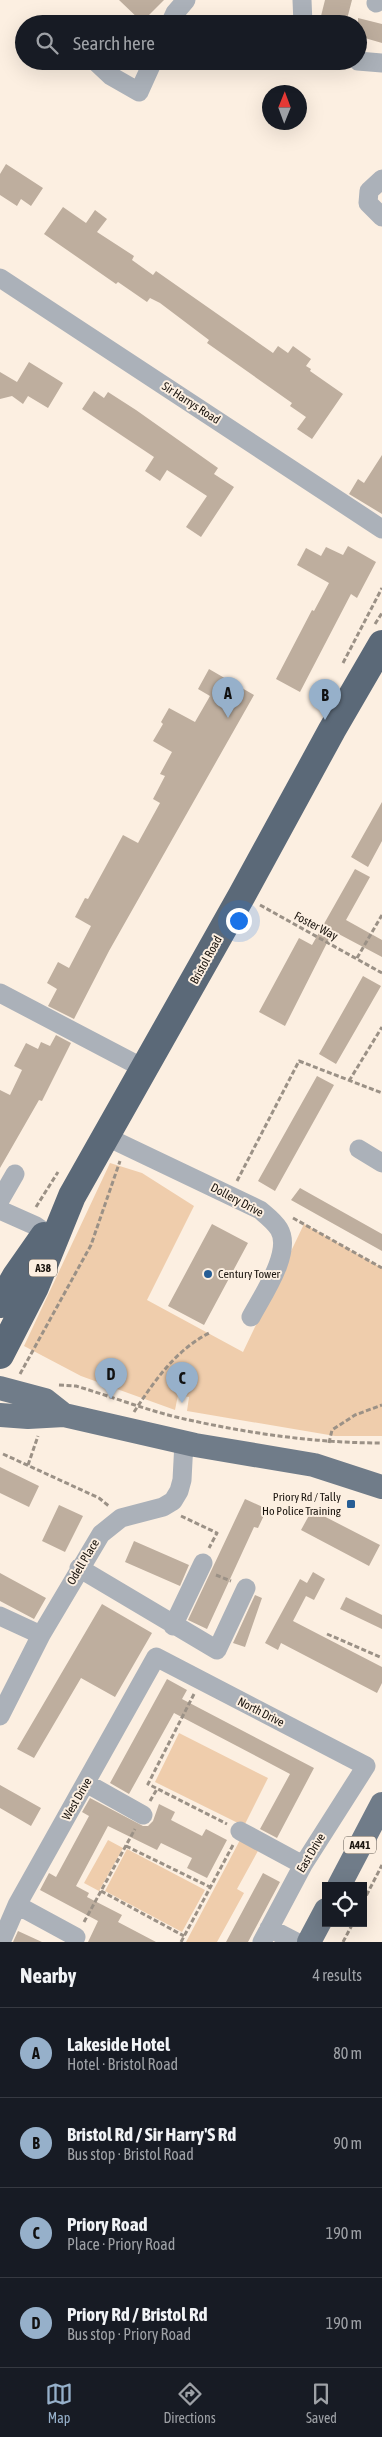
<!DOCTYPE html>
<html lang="en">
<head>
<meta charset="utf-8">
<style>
	:root { --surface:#171b24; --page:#20242c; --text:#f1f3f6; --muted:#9ea1a6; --line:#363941; --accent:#96b0ca }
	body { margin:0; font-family:"Asap Condensed",sans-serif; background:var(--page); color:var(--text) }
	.controls { position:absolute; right:15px; bottom:15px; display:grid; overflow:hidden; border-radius:0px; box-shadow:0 5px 20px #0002 }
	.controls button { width:45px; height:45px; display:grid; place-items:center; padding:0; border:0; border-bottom:1px solid var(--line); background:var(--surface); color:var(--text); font:25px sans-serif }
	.compass { position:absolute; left:262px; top:85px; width:45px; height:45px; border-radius:50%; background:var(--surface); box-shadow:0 5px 20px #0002; rotate:1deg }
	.you { position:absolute; left:238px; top:920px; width:18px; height:18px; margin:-12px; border:4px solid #fff; border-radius:50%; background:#1a73e8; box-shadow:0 0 0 8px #1a73e833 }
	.badge { display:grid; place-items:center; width:32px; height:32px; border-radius:50%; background:var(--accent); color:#111; font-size:16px; font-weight:700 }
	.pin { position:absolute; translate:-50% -41px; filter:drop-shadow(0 1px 2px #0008) }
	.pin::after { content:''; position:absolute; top:26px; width:18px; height:15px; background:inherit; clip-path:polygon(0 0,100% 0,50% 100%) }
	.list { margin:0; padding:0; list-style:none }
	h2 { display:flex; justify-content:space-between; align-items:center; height:65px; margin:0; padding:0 20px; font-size:21px }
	h2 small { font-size:16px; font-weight:400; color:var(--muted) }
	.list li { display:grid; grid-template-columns:32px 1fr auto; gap:15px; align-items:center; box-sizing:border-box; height:90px; padding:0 20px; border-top:1px solid var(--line) }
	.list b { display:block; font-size:19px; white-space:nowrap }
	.list p { margin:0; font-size:16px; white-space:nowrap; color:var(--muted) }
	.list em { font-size:16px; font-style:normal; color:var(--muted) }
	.icon { flex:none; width:28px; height:28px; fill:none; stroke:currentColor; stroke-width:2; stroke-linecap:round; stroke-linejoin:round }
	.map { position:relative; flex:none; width:382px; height:1942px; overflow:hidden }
	.search { position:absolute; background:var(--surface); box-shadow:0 5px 20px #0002; left:15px; right:15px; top:15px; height:55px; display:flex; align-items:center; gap:12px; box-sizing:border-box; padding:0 18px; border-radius:28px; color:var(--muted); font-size:19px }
	.sheet { height:425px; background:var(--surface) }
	nav { display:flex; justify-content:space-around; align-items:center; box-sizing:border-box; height:70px; border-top:1px solid var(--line); background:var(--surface); font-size:14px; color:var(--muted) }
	nav a { display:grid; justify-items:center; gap:2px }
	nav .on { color:var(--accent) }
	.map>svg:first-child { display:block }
</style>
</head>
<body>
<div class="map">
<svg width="382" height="1942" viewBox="0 0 382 1942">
	<rect width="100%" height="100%" fill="#fcefe1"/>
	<!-- green -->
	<path fill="#efcdac" d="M110 1163 142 1173 194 1206 147 1300 243 1352 304 1224 382 1268V1436H335L187 1411 189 1397 178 1395 175 1410 81 1376 24 1346Z
		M179 1733 268 1778 244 1826 155 1782Z
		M108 1840 123 1848 99 1891 84 1883Z
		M240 1840 259 1849 237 1889 244 1893 217 1942H186Z
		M127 1849 205 1890 182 1932 105 1891Z"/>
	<!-- building -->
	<path fill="#beae9e" d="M119 0H164L142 22Z
		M325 0H352L346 23 321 16Z
		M358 18 382 24V43L358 36Z
		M6 164 43 188 31 206 21 199 17 206 0 195V174Z
		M63 207 86 223 95 210 107 219 97 232 134 256 132 260 153 275 156 271 273 353 278 346 288 353 293 346 311 359 306 366 311 369 310 371 343 394 312 439 297 429 306 417 290 406 292 403 207 343 209 340 160 303 150 298 147 302 118 282 116 284 44 234Z
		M29 362 63 383 48 408 28 396 23 404 12 396 0 399V372L17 382Z
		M94 391 104 398 108 392 136 410 218 468 214 474 234 487 201 537 186 527 207 496 167 470 160 481 145 471 154 457 82 409Z
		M382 455V514L349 494 358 479 364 483Z
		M348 546 376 562 357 598 351 594 300 692 276 679 312 610 314 611 329 583 297 565 306 548 321 556 326 547 343 555Z
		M209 669 254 695 109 951 74 1019 48 1006 57 989 47 983 58 962 69 968 91 926 75 917 85 898 88 899 123 835 138 843 160 803 153 799 165 776 160 774 172 752 153 741 163 724 161 722 169 708 195 722 210 696 198 689Z
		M382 802V841L368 867 351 857Z
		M355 869 370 877 346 920 382 940V957L333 931 285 1026 259 1012 299 938 312 945Z
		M363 976 381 986 336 1064 319 1054Z
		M56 1035 71 1043 42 1101 39 1100 0 1168V1090L10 1095 22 1070 14 1066 26 1043 38 1049 41 1042 50 1046Z
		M317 1076 334 1085 275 1191 258 1181Z
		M300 1188 382 1234V1251L291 1200Z
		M212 1224 248 1243 204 1325 168 1306Z
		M0 1467 39 1486 29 1507 0 1493Z
		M245 1499 267 1509 258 1528 254 1527 207 1629 188 1620Z
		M59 1505 83 1516 65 1552 42 1541Z
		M312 1510 380 1545 369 1566 301 1530Z
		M134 1541 189 1565 180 1586 125 1562Z
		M313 1572 325 1579 314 1600 306 1596 293 1621 382 1667V1683L377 1693 281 1643 278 1650 265 1643 300 1579 307 1583Z
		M0 1573 46 1598 34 1619 0 1601Z
		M255 1595 262 1598 245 1647 233 1643Z
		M346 1597 382 1615V1629L340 1609Z
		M102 1604 152 1633 115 1697 81 1678 34 1758 17 1749Z
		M167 1679 187 1690 182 1699 314 1768 277 1838 260 1829 290 1774 174 1713 129 1794 110 1783Z
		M0 1785 41 1808 31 1826 0 1808Z
		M90 1798 143 1826H148L153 1821 159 1804 175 1812 171 1820 202 1836 206 1829 227 1840 207 1878 187 1868 192 1858 161 1843 157 1850 108 1826 76 1886 89 1893 87 1897 122 1915 118 1922 156 1942H88L98 1921 40 1890 49 1873 56 1877 89 1816 82 1812Z
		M263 1873 280 1882 248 1942H226Z
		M18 1931 42 1942H13Z"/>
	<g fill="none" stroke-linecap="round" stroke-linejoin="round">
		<!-- path -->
		<path stroke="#9b9186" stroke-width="3" stroke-dasharray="5 2.5" stroke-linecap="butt" d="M375 624 382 613
			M343 663 382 588
			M260 905 382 973
			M357 958 382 915
			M349 1081 382 1027
			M237 1181 299 1061 382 1093
			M36 1207 58 1172
			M293 1218 382 1268
			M20 1374 91 1245 120 1161
			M59 1385 76 1386C113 1397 151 1412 189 1420 253 1434 317 1443 382 1443
			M134 1412C155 1380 175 1351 209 1333
			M329 1443 332 1430 355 1415 382 1405
			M3 1454 99 1498 110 1507
			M28 1465 38 1436
			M181 1516 217 1533 209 1548
			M216 1575 231 1581
			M327 1634 382 1658
			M194 1694 148 1784 227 1824
			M150 1801 157 1789
			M126 1846 210 1887
			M101 1891 184 1936
			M363 1902 382 1865
			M84 1922 135 1829
			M181 1942 233 1845
			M343 1942 353 1923"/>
		<!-- minor -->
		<path stroke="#abb1b9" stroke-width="19" d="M302 0 303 24
			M376 3 377 0
			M170 24 175 13 186 0
			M95 61 111 76 139 92 153 61
			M358 61 382 63
			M382 179 369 191 368 203 382 217
			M0 278 382 529
			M0 993 143 1068
			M105 1136 260 1210C267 1216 274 1221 279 1229 293 1252 262 1296 251 1317
			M359 1149 382 1163
			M0 1200 15 1174
			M0 1210 36 1226 46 1233
			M79 1568 217 1650 246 1588
			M0 1616 41 1635
			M173 1626 203 1563
			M0 1716 41 1635 101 1534 121 1518 163 1507 173 1501 179 1491 182 1480 184 1442
			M86 1783 143 1815
			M240 1831 303 1865
			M17 1905 76 1937
			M269 1928 296 1942
			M1 1942 17 1905 156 1657 366 1766 303 1865 262 1942"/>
		<!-- major -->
		<path stroke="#707c89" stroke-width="24" d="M0 1388 45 1400 64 1415
			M0 1415 28 1417 64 1415 195 1445 314 1465 382 1487
			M339 1886 382 1804
			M309 1942 326 1910"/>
		<!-- highway -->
		<path stroke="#5b6978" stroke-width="28" d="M0 1304 16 1276 44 1236
			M0 1355 35 1287 72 1196 242 895 332 730 382 644"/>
	</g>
	<!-- markers -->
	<g fill="#265d95" stroke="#fcefe1" stroke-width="2">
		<circle cx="208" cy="1274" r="5"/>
		<rect x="346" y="1499" width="10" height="10" rx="2.5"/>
	</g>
	<g text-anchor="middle" stroke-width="4" stroke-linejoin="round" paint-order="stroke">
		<!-- shield labels -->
		<g fill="#fcefe1" stroke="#5e564e" stroke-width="1">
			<rect x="29" y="1259.5" width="28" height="17" rx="4"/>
			<rect x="344" y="1836.5" width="32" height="17" rx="4"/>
		</g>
		<g font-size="11" font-weight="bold" fill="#1b150f">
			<text x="43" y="1272">A38</text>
			<text x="360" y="1849">A441</text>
		</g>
		<!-- street labels -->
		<g font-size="12" fill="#1b150f" stroke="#fcefe1">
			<text transform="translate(191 403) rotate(33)" y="4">Sir Harrys Road</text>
			<text transform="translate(316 926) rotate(28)" y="4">Foster Way</text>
			<text transform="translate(206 960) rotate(-61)" y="4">Bristol Road</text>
			<text transform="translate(237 1200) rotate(28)" y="4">Dollery Drive</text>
			<text transform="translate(83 1562) rotate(-59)" y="4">Odell Place</text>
			<text transform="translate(261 1712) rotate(27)" y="4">North Drive</text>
			<text transform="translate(77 1799) rotate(-60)" y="4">West Drive</text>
			<text transform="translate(311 1853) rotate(-59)" y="4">East Drive</text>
		</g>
		<!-- poi labels -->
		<g font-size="12" fill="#1b150f" stroke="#fcefe1" text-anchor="start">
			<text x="218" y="1278">Century Tower</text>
			<text x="341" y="1501" text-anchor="end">Priory Rd / Tally<tspan x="341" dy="14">Ho Police Training</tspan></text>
		</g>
	</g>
</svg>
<div class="controls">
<button><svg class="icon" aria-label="locate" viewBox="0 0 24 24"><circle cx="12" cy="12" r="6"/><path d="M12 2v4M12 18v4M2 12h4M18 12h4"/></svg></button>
</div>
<svg class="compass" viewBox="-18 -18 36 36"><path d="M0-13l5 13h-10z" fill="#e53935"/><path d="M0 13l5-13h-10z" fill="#9ea1a6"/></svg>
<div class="you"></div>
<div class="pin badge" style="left:228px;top:718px">A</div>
<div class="pin badge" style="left:325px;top:720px">B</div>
<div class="pin badge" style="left:182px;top:1403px">C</div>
<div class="pin badge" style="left:111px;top:1399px">D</div>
<div class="search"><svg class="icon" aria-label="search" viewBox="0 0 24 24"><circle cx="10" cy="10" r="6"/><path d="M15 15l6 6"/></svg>Search here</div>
</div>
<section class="sheet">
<h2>Nearby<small>4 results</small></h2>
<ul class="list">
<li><span class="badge">A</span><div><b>Lakeside Hotel</b><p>Hotel · Bristol Road</p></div><em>80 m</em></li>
<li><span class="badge">B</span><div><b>Bristol Rd / Sir Harry'S Rd</b><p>Bus stop · Bristol Road</p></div><em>90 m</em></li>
<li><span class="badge">C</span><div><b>Priory Road</b><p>Place · Priory Road</p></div><em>190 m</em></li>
<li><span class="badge">D</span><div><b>Priory Rd / Bristol Rd</b><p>Bus stop · Priory Road</p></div><em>190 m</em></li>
</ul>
</section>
<nav>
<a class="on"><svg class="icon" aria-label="map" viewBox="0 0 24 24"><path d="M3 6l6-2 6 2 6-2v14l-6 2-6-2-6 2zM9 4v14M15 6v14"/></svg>Map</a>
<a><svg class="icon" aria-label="directions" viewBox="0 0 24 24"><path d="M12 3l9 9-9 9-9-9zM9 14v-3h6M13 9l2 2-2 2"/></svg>Directions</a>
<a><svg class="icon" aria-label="saved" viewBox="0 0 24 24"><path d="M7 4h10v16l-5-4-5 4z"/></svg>Saved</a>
</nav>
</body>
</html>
